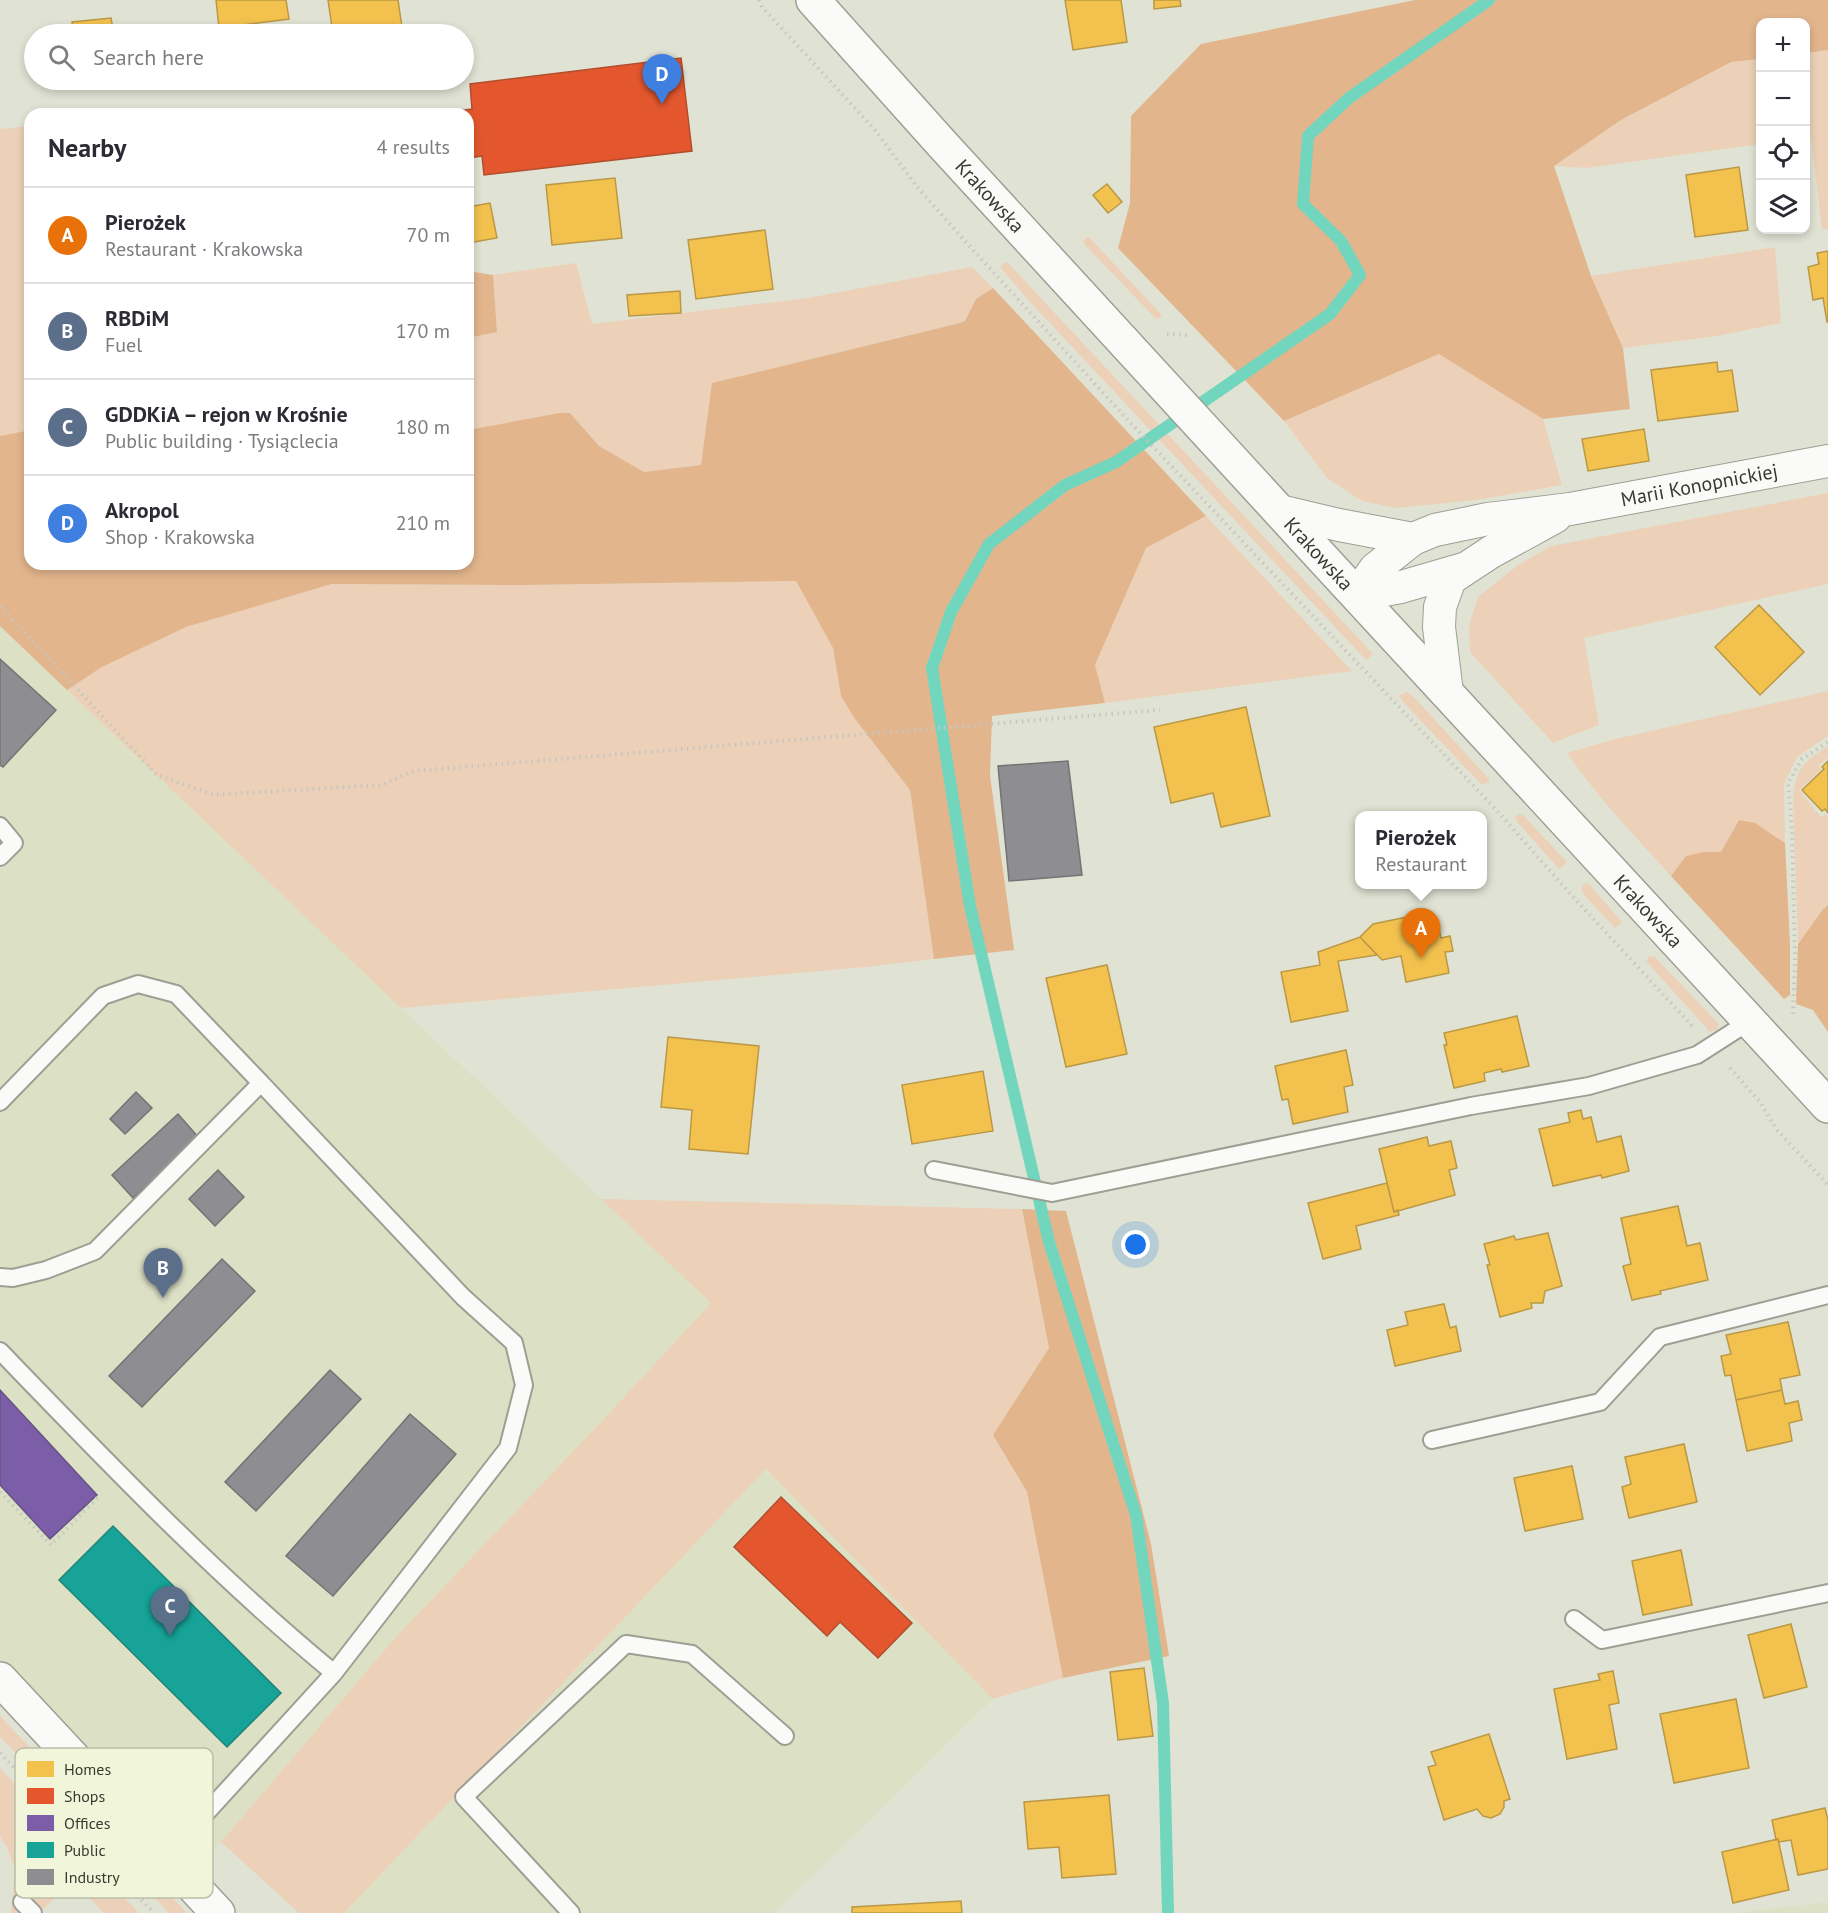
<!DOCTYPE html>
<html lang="en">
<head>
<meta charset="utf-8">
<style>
	:root { --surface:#fff; --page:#f2f2f3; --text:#2b2b33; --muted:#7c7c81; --line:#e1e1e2; --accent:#0b8043 }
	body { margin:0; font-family:"PT Sans",sans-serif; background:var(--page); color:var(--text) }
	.controls { position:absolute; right:18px; top:18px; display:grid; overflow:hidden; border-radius:12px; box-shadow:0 3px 9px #0003 }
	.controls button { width:54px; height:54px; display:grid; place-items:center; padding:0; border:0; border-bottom:2px solid var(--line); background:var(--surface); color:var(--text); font:30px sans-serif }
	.you { position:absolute; left:1136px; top:1245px; width:21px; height:21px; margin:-15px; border:4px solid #fff; border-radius:50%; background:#1a73e8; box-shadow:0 0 0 9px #1a73e833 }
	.badge { display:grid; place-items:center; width:39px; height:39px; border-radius:50%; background:var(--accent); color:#fff; font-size:20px; font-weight:700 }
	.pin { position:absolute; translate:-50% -50px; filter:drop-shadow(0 2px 3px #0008) }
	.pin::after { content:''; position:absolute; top:32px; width:21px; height:18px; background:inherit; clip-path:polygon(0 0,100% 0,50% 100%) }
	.popup { position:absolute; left:1355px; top:811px; width:132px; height:78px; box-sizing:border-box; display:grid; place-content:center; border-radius:12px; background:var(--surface); filter:drop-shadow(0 2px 4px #0005); font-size:20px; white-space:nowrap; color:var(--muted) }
	.popup b { font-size:22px; color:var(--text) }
	.popup::after { content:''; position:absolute; left:50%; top:100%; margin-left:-12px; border:12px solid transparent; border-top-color:var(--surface) }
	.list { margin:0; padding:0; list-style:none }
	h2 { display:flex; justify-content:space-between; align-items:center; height:78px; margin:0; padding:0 24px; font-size:26px }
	h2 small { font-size:20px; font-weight:400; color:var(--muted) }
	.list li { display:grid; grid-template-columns:39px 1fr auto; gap:18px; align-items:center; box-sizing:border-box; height:96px; padding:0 24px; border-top:2px solid var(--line) }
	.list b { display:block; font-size:22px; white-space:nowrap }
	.list p { margin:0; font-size:20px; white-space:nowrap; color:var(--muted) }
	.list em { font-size:20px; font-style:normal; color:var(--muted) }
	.icon { flex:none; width:33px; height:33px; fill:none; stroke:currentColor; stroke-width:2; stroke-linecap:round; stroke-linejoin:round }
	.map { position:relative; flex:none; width:1828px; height:1913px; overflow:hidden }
	.search { position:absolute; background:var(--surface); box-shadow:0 3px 9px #0003; left:24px; top:24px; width:450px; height:66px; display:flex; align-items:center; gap:15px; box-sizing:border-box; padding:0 21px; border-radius:33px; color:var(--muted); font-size:22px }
	.panel { position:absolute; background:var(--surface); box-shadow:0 3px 9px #0003; left:24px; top:108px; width:450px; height:462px; border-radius:18px }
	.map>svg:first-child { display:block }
</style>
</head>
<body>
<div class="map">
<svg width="1828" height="1913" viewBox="0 0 1828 1913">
	<rect width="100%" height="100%" fill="#e0e3d3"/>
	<!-- built -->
	<path fill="#dce1c6" d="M0 626 711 1303 601 1422 394 1639 221 1842 188 1870 0 1674Z
		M766 1469 993 1699 775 1913H344Z
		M1828 1902V1913H1732Z"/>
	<!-- green -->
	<path fill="#ecd1b8" d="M1828 50V229L1822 230 1811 138H1806V53Z
		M1760 59V144L1586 168 1554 166 1621 120 1731 62Z
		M30 126V430L0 436V129Z
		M1088 236 1161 314V317L1156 319 1085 245 1083 241Z
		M1775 247 1781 323 1717 336 1623 348 1591 276Z
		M1005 262 1010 265 1373 654 1366 660 1031 303 1000 267Z
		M576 263 592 324 808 298 972 267 993 288 976 299 965 322 960 323 713 383 701 465 644 472 599 446 570 413H559L468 430V338L497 332 493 275Z
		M1439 354 1543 419 1562 485 1476 500 1396 508 1362 501 1327 478 1284 421Z
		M1828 493V584L1584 638 1599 725 1553 743 1470 652 1469 625 1478 597 1518 565 1551 546Z
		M1206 516 1352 671 1105 703 1095 665 1146 548Z
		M796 581 833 648 842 696 855 719 910 790 934 959 866 967 401 1008 67 690 102 667 186 627 333 584 523 585Z
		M1828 691V736L1797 757 1784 784 1785 843 1771 833 1739 820 1721 852H1703L1686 856 1671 876C1635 836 1598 798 1567 753L1615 739Z
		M1407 692 1414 697 1489 779V783L1481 784 1404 703 1399 695Z
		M1828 746V758L1819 765 1821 770 1799 790 1821 817 1825 814 1828 817V905L1823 909 1798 944 1793 801C1796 768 1801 764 1828 746Z
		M1519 814 1523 815 1567 862 1559 869 1517 822 1515 817Z
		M1584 883 1589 884 1622 922 1615 928 1584 895 1581 889Z
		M1649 956 1655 957 1719 1024 1717 1030 1710 1032 1646 961Z
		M601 1199 1022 1209 1049 1348 993 1435 1027 1492 1063 1678 993 1699 766 1469 344 1913H299L221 1842 394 1639 601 1422 711 1303Z
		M0 1716 187 1913H169L0 1737Z
		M0 1768 139 1913H104L73 1881 39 1913H11L15 1869 7 1847 0 1837Z"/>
	<!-- forest -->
	<path fill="#e2b58d" d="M1415 0H1828V50L1806 53V22H1760V59L1731 62 1621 120 1554 166 1591 276 1623 348 1630 409 1543 419 1439 354 1284 421 1118 248 1130 203 1131 116 1201 44Z
		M468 271 493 275 497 332 468 338Z
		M993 288 1206 516 1146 548 1095 665 1105 703 992 716 990 776 1014 950 934 959 910 790 855 719 841 696 833 648 796 581 523 585 332 584 186 627 102 667 67 690 0 626V436L30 430V564H468V430L559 413H570L599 446 644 472 701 465 712 383 960 323 965 321 976 299Z
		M1739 820 1755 823 1785 843 1790 945V995L1784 999 1671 876 1686 856 1703 852H1721Z
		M1828 905V1032L1813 1010 1796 1004 1798 944 1823 909Z
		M1022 1209 1066 1211 1151 1544 1169 1656 1063 1678 1027 1492 993 1435 1049 1348Z"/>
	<!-- homes -->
	<path fill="#f2c14e" stroke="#ba9845" stroke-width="1.5" d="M216 0H286L289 19 219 28Z
		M328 0H398L403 34H333Z
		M1065 0H1121L1127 42 1073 50Z
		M1154 0H1180L1181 6 1154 9Z
		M111 18 114 34H74L72 22Z
		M1739 167 1748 230 1695 237 1686 175Z
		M615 178 622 238 552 245 546 185Z
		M1107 184 1122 202 1108 213 1093 195Z
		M490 203 497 238 468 243V207Z
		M765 230 773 289 696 299 688 240Z
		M1828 251V322H1827L1823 298 1813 300 1808 267 1819 264 1817 253Z
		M680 291 681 313 629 316 627 295Z
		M1717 362 1718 372 1732 370 1738 411 1658 421 1651 370Z
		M1644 429 1649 461 1588 471 1582 439Z
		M1759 605 1804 652 1760 695 1715 647Z
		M1246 707 1270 816 1221 827 1213 793 1171 803 1154 727Z
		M1828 761V813L1825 809 1822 811 1802 790 1824 769 1822 767Z
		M1412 916 1413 924 1437 919 1441 938 1450 936 1453 951 1445 952 1449 973 1406 982 1401 956 1382 960 1360 937 1373 924Z
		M1360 937 1377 955 1338 961 1348 1011 1291 1022 1281 972 1320 965 1318 952Z
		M1107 965 1127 1054 1066 1067 1046 978Z
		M1517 1016 1529 1066 1502 1072 1501 1069 1484 1073 1485 1081 1454 1088 1444 1045H1447L1444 1033Z
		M668 1037 759 1046 748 1154 689 1149 692 1110 661 1107Z
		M1346 1050 1353 1085 1344 1087 1348 1112 1293 1124 1288 1099 1282 1100 1275 1066Z
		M983 1071 993 1131 912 1144 902 1085Z
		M1581 1110 1583 1119 1591 1117 1597 1142 1621 1136 1629 1171 1602 1178 1601 1175 1553 1186 1539 1129 1570 1122 1568 1113Z
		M1427 1137 1429 1146 1451 1141 1457 1168 1449 1170 1455 1195 1394 1212 1379 1149Z
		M1387 1183 1394 1212 1398 1210 1399 1215 1356 1226 1361 1249 1323 1259 1308 1203Z
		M1678 1206 1687 1246 1700 1243 1708 1280 1660 1291 1661 1294 1632 1300 1623 1266 1631 1264 1621 1218Z
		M1548 1233 1562 1286 1545 1291 1543 1303H1531L1532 1308 1500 1317 1487 1265H1490L1484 1244 1514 1236 1516 1240Z
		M1444 1304 1450 1328 1456 1326 1461 1351 1395 1366 1387 1330 1408 1325 1405 1312Z
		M1788 1322 1800 1375 1780 1379 1782 1390 1736 1400 1731 1375 1725 1376 1721 1356 1731 1354 1726 1335Z
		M1782 1390 1785 1404 1798 1401 1802 1420 1789 1423 1792 1441 1747 1451 1736 1400Z
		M1684 1444 1697 1502 1629 1518 1622 1487 1631 1484 1625 1457Z
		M1572 1466 1583 1519 1525 1531 1514 1478Z
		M1681 1550 1692 1605 1643 1615 1632 1561Z
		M1791 1624 1807 1687 1764 1698 1748 1635Z
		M1144 1668 1153 1736 1118 1740 1110 1672Z
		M1613 1671 1619 1703 1609 1705 1617 1749 1567 1759 1554 1689 1600 1680 1598 1674Z
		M1736 1699 1749 1768 1674 1783 1660 1714Z
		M1489 1734 1510 1799 1504 1801V1807L1500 1814 1491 1818 1483 1816 1477 1809 1444 1820 1428 1767 1436 1765 1431 1752Z
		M1109 1795 1116 1874 1062 1878 1059 1847 1028 1849 1024 1802Z
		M1825 1808 1828 1820V1869L1798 1875 1791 1840 1779 1842 1778 1839 1776 1840 1772 1820Z
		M1778 1839 1789 1890 1733 1903 1722 1852Z
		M961 1901 962 1913H852V1907Z"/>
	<!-- shops -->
	<path fill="#e4572e" stroke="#b04e2e" stroke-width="1.5" d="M681 58 692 151 484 175 482 156 469 158 472 183H468V114H435L472 109 470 84Z
		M781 1497 912 1623 878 1658 840 1622 827 1636 734 1547Z"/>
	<!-- offices -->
	<path fill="#7b5ea7" stroke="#675383" stroke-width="1.5" d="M0 1390 97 1495 50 1539 0 1485Z"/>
	<!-- public -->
	<path fill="#17a398" stroke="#218478" stroke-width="1.5" d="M113 1526 281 1693 227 1747 59 1580Z"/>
	<!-- industry -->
	<path fill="#8d8d92" stroke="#747474" stroke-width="1.5" d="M0 659 56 710 3 767 0 765Z
		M1068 761 1082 875 1009 881 998 766Z
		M136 1092 152 1108 125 1134 110 1119Z
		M178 1114 199 1138 133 1198 112 1175Z
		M218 1170 244 1197 215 1226 189 1199Z
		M222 1259 255 1291 142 1407 109 1376Z
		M330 1370 361 1399 256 1511 225 1482Z
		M410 1414 456 1454 333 1596 286 1556Z"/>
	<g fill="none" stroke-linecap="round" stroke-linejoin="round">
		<!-- stream -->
		<path stroke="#71d6bd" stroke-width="12" d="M1168 1913 1163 1703 1136 1515 1049 1242 970 906 932 668 951 612 989 544 1065 485 1116 462 1330 314 1360 275 1341 241 1303 204 1308 136 1349 98 1489 0"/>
		<!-- lane casing -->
		<g stroke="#9d9f93" stroke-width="20">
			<path id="lane" d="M0 826 14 843 0 857
				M0 1102 103 996 138 984 176 994 261 1083 95 1251 46 1270 13 1278 0 1277
				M934 1170 1052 1193 1471 1106 1589 1086 1697 1055 1750 1021
				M0 1351C107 1462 215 1575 334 1673
				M1432 1440 1600 1402 1660 1337 1828 1295
				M1574 1619 1602 1640 1828 1593
				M166 1857 334 1673 508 1448 524 1385 514 1343 463 1297 261 1083
				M22 1902 33 1913
				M571 1913 464 1797 626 1644 692 1654 785 1736"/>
		</g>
		<!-- street casing -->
		<g stroke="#9d9f93" stroke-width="34">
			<g id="street">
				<path d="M1280 511 1339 525 1413 539"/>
				<path id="s1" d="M1357 595 1375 569 1413 539 1435 530 1488 519 1570 509 1828 461"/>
				<path d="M1357 595 1401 587 1463 569"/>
				<path d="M1447 693 1439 627 1440 607 1450 579 1491 552 1555 517"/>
			</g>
		</g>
		<!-- secondary casing -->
		<g stroke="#9d9f93" stroke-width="36">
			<g id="secondary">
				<path id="s2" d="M813 0 943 145 1314 549 1828 1106"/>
				<path d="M0 1679 218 1913"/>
			</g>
		</g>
		<!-- path -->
		<path stroke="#c6c6c0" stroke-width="4" stroke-dasharray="1.5 4.5" stroke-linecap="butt" d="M759 0 762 7 875 130 918 188 974 251 1126 418 1501 815 1565 888 1693 1027
			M1167 334 1187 335
			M0 606 157 775 214 795 381 785 414 771 1160 710
			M1793 1014 1795 960 1792 831 1788 783 1802 759 1828 742
			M1730 1068 1760 1102 1777 1130 1828 1185
			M0 1492 51 1545 100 1495
			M0 1753 154 1913"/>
		<!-- lane -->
		<use href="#lane" stroke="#fafbf8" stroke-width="16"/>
		<!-- street -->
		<use href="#street" stroke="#fafbf8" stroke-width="32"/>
		<!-- secondary -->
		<use href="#secondary" stroke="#fafbf8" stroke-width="33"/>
	</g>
	<g text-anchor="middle" stroke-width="6" stroke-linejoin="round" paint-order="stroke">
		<!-- street labels -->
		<g font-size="20" fill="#383a2f" stroke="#f1f6da">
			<text dy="7" stroke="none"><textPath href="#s2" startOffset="264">Krakowska</textPath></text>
			<text dy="7" stroke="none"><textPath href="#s1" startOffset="372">Marii Konopnickiej</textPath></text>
			<text dy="7" stroke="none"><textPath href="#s2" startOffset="750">Krakowska</textPath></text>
			<text dy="7" stroke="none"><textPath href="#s2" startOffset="1236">Krakowska</textPath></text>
		</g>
	</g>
	<!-- legend -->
	<rect x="15" y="1748" width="198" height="150" rx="9" fill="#f1f6da" stroke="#babea7" stroke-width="1.5"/>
	<rect x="27" y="1761" width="27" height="16" fill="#f2c14e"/>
	<rect x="27" y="1788" width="27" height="16" fill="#e4572e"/>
	<rect x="27" y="1815" width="27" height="16" fill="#7b5ea7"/>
	<rect x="27" y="1842" width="27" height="16" fill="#17a398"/>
	<rect x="27" y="1869" width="27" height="16" fill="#8d8d92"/>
	<g font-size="16" fill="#383a2f">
		<text x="64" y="1775">Homes</text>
		<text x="64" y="1802">Shops</text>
		<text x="64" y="1829">Offices</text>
		<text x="64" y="1856">Public</text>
		<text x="64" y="1883">Industry</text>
	</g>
</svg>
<div class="controls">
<button>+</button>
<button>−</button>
<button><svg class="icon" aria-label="locate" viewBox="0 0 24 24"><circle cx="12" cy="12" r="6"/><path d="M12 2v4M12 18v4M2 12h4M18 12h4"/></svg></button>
<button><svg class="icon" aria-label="layers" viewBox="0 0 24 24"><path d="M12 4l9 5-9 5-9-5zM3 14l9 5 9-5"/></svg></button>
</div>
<div class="you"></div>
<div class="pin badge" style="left:1421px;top:958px;background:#e8710a">A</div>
<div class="popup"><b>Pierożek</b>Restaurant</div>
<div class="pin badge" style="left:163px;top:1298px;background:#5c6f8a">B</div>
<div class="pin badge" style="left:170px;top:1636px;background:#5c6f8a">C</div>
<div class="pin badge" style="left:662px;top:104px;background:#3f7fe0">D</div>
<div class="search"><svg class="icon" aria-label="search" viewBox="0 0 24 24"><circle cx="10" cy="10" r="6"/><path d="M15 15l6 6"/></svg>Search here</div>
<section class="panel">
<h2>Nearby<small>4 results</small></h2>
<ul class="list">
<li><span class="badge" style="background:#e8710a">A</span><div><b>Pierożek</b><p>Restaurant · Krakowska</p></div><em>70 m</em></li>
<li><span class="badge" style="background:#5c6f8a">B</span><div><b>RBDiM</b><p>Fuel</p></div><em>170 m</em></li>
<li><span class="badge" style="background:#5c6f8a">C</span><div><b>GDDKiA – rejon w Krośnie</b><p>Public building · Tysiąclecia</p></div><em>180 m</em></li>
<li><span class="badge" style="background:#3f7fe0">D</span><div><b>Akropol</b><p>Shop · Krakowska</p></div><em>210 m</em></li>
</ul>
</section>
</div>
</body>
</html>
